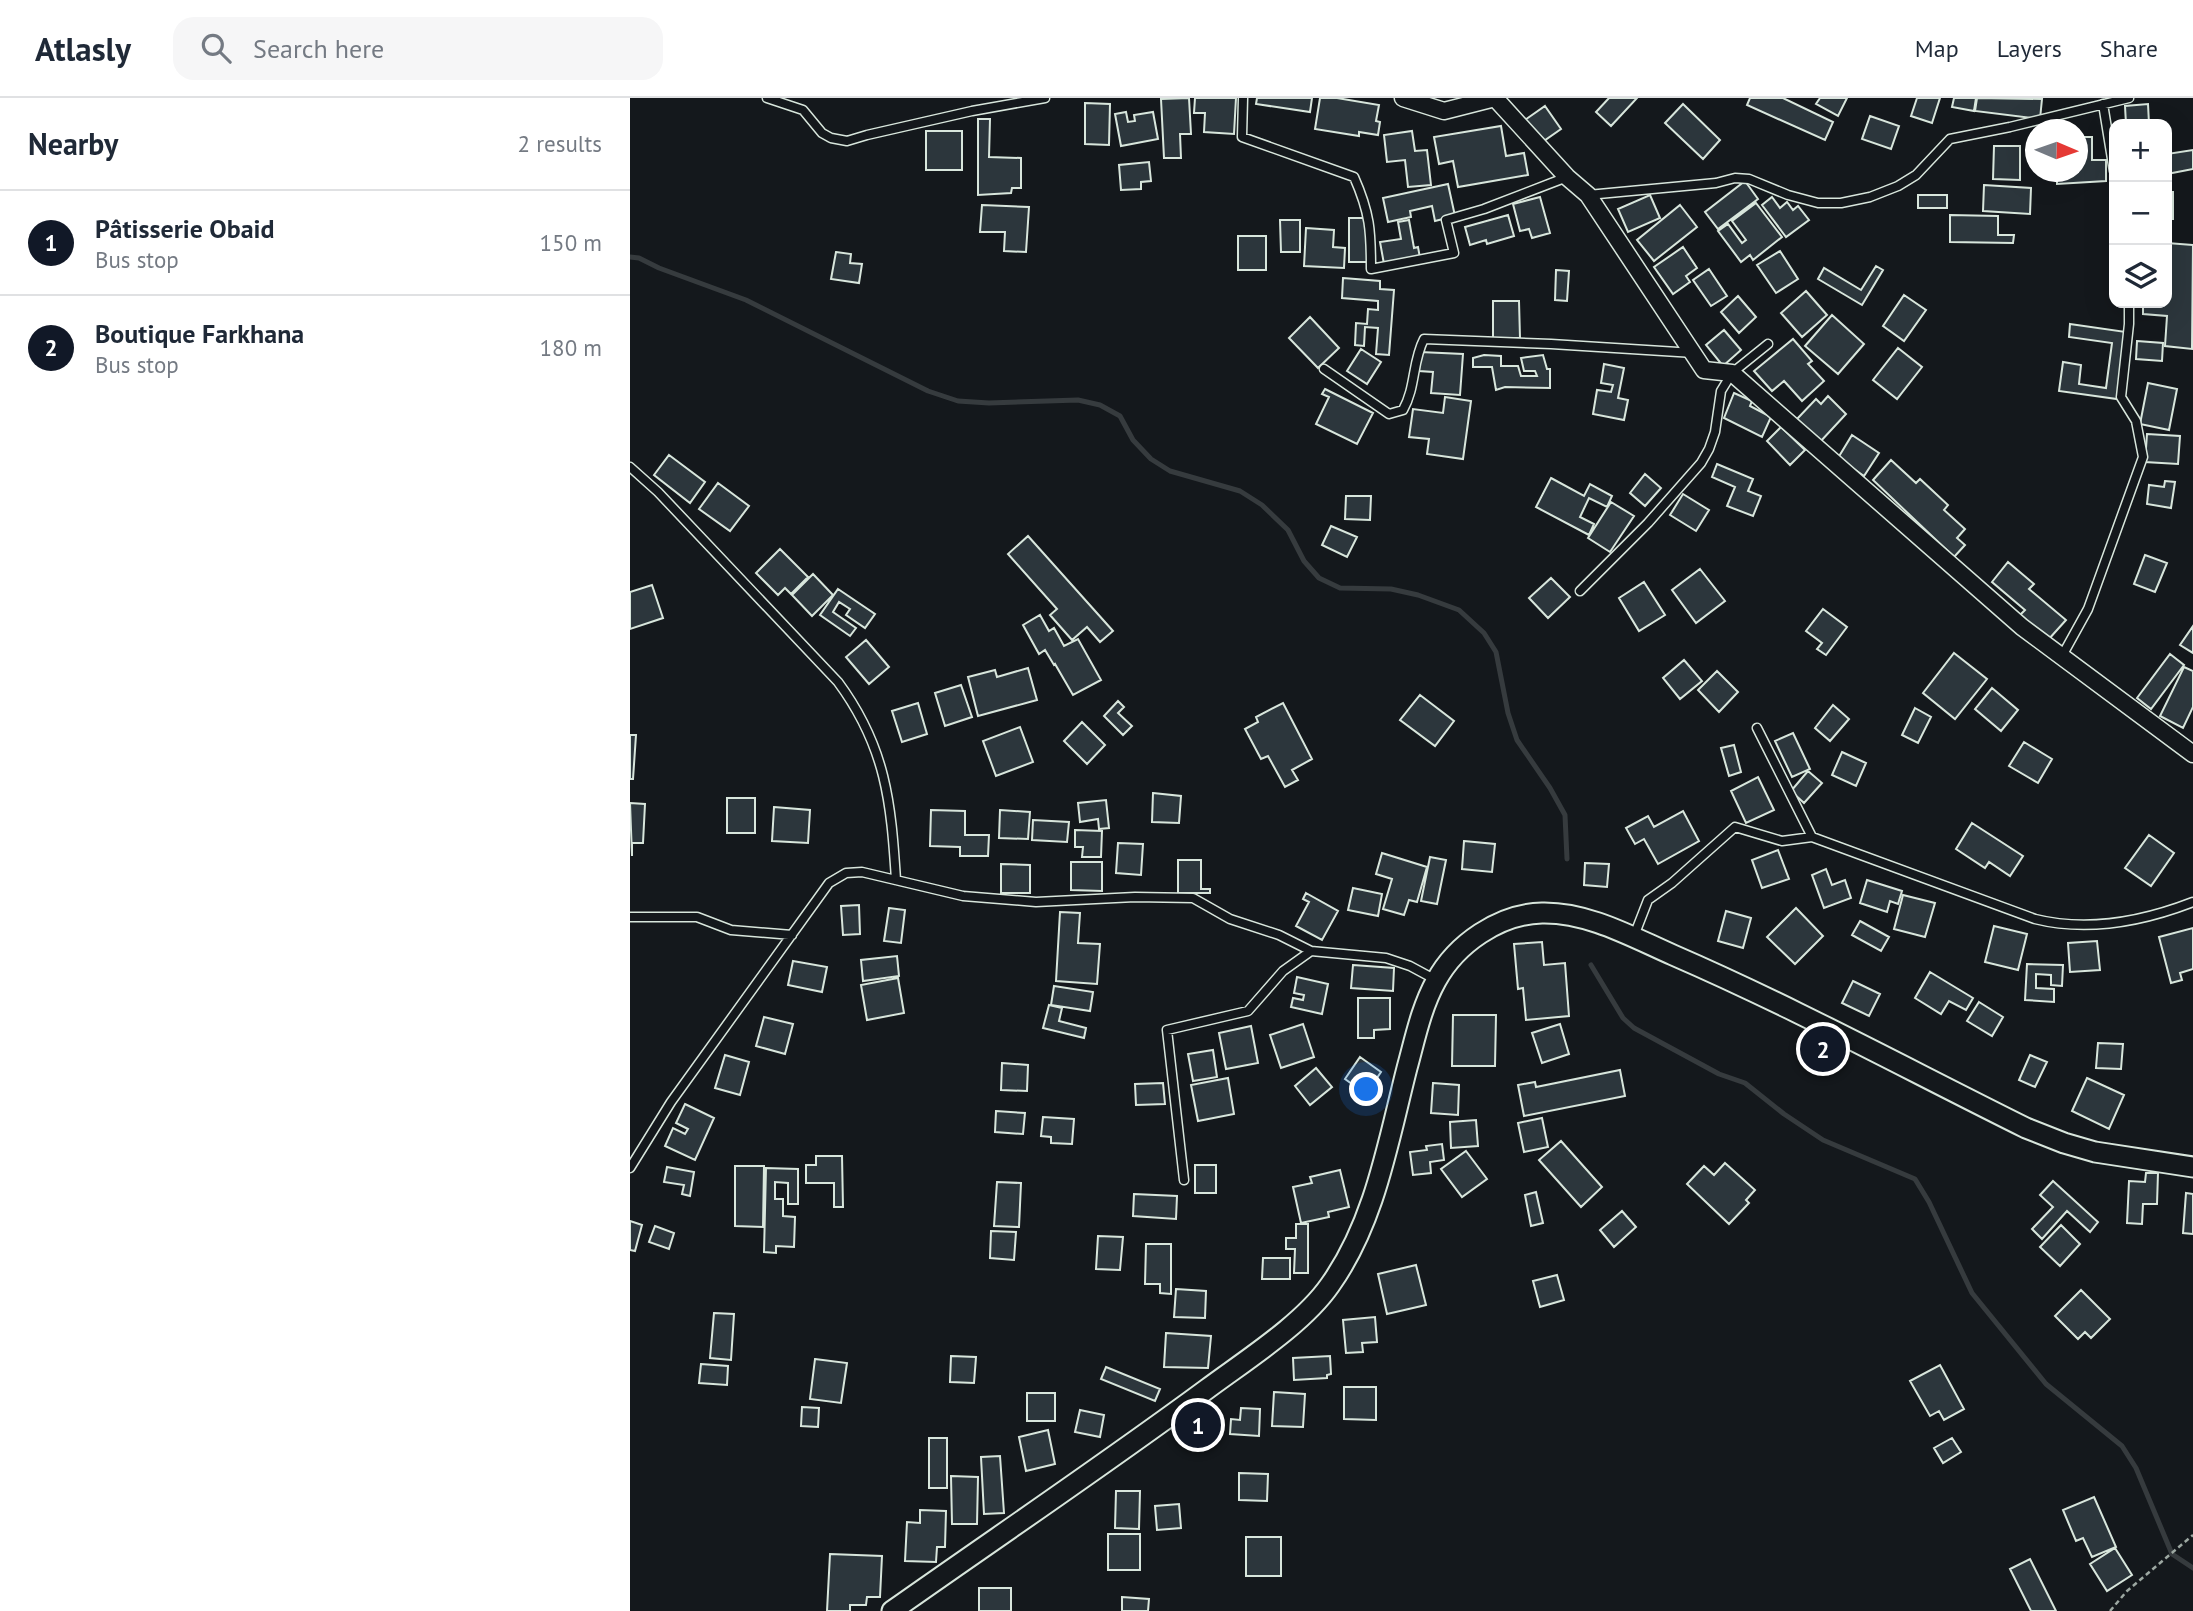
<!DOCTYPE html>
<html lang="en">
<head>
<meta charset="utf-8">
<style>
	:root { --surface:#fff; --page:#f6f6f7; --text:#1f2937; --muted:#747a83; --line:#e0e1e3; --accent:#111827 }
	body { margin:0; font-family:"PT Sans",sans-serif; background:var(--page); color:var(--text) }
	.controls { position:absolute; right:21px; top:21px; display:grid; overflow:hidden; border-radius:14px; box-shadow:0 7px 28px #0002 }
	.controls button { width:63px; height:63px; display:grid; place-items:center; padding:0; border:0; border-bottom:2px solid var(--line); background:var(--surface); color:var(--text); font:35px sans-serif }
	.compass { position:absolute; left:1395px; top:21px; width:63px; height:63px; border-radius:50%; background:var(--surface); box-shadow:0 7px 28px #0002; rotate:92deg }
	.you { position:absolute; left:737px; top:992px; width:24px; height:24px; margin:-18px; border:5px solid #fff; border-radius:50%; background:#1a73e8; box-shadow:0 0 0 10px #1a73e833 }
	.badge { display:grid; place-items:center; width:46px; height:46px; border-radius:50%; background:var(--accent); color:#fff; font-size:23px; font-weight:700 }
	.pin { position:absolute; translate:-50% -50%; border:4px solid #fff; box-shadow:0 2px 7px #0006 }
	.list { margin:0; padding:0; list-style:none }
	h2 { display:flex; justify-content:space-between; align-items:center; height:91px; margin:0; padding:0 28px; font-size:30px }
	h2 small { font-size:23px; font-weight:400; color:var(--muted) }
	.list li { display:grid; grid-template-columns:46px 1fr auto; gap:21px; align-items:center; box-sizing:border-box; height:105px; padding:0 28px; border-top:2px solid var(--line) }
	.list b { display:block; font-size:26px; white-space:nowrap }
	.list p { margin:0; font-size:23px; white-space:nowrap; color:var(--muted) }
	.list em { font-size:23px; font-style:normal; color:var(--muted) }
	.icon { flex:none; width:38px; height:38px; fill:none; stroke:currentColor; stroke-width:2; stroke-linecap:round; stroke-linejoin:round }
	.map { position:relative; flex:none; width:1563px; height:1513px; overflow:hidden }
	header { display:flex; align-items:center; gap:42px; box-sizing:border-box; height:98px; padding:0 35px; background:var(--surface); border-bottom:2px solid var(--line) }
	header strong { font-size:33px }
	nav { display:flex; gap:38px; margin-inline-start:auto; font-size:24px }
	.search { width:490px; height:63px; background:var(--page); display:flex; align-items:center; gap:18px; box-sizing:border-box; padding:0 24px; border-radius:21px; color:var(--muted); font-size:26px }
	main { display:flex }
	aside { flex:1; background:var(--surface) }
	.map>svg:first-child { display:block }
</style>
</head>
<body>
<header>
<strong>Atlasly</strong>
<div class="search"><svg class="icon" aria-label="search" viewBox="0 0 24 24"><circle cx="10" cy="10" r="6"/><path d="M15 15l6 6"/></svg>Search here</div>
<nav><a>Map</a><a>Layers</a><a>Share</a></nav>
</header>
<main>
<aside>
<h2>Nearby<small>2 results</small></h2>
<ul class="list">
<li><span class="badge">1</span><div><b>Pâtisserie Obaid</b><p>Bus stop</p></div><em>150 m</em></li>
<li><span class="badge">2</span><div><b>Boutique Farkhana</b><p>Bus stop</p></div><em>180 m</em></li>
</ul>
</aside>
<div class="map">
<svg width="1563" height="1513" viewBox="0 0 1563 1513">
	<rect width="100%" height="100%" fill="#14181c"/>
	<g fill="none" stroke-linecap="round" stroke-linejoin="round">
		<!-- stream -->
		<path stroke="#363b3e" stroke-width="5" d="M0 159 9 160 29 170 116 202 298 293 328 303 359 305 448 302 470 307 490 318 503 342 521 361 540 373 610 393 632 407 658 432 674 463 689 480 710 490 761 491 788 497 829 512 854 535 866 554 878 615 887 642 920 690 935 717 937 761
			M961 867 993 920 1004 930 1089 976 1115 985 1154 1016 1193 1042 1285 1081 1299 1104 1342 1195 1416 1286 1492 1348 1506 1370 1542 1456 1563 1470"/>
	</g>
	<!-- building -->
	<path fill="#2c363c" stroke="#d8e6dc" stroke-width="2" d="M559 0 561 36H550L551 60H534L531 1Z
		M565 0H606L604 36 574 34 575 15H564Z
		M627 0H682L680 14 626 6Z
		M690 0H707L749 7 746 23 750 24 748 37 729 34V38L685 31Z
		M979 0H1007L981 28 966 14Z
		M1120 0H1153L1203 24 1195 42 1117 7Z
		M1190 0H1217L1208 18 1186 6Z
		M1287 0H1310L1302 25 1281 18Z
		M1324 0H1346L1344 13 1322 9Z
		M1347 0 1412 1 1410 21 1345 13Z
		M455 5 480 6 479 47 455 46Z
		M1053 6 1090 42 1073 61 1035 25Z
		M1518 6 1519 26H1496L1495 8Z
		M915 8 931 31 908 47 892 24Z
		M496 14 498 24 505 23 504 17 523 14 528 41 491 48 485 16Z
		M1240 18 1269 28 1261 51 1232 41Z
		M348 21H360L359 59 391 60V90H382L381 95 348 97Z
		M871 28 876 58 894 55 898 77 828 89 823 63 809 66 804 39Z
		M296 33H332V72H296Z
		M782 33 785 53 797 52 801 87 778 89 775 62 757 64 754 37Z
		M1448 39H1462V62H1476V83L1427 86V74H1448Z
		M1364 48H1390V82L1363 81Z
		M1563 52V71L1537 76V56Z
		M519 64 521 83 511 84V91L491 92 489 67Z
		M1115 83 1128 101 1088 131 1075 114Z
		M818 86 825 118 805 123 802 108 780 113 781 119 758 124 753 100Z
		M1354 87 1401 90 1400 116 1353 113Z
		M1537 94H1543V121H1537Z
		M1020 97 1030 120 998 134 988 111Z
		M1288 97H1317V110H1288Z
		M910 99 920 135 902 140 899 131 890 133 883 106Z
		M1142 99 1150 110 1157 104 1163 112 1168 108 1179 122 1156 139 1132 107Z
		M1126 105 1152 139 1123 162 1120 157 1111 164 1088 133 1098 126 1112 145 1116 142 1102 123Z
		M352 107 399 109 396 154 374 153 375 134H350Z
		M1050 107 1067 129 1024 163 1007 142Z
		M878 117 884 138 857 146 856 142 840 147 835 129Z
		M1320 117 1368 118V137H1384L1383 145 1320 144Z
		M719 120H738V164H719Z
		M650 122H670V154H651Z
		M779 122 784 150 788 149 790 160 754 166 750 144 771 141 768 124Z
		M676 130 704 132 703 149 715 150 714 170 674 168Z
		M608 138H636V172H608Z
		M1537 145 1563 147 1562 251 1535 248 1537 218 1513 216V205H1537Z
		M1053 149 1067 170 1056 178 1060 184 1043 196 1024 169Z
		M1150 153 1168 181 1146 195 1127 167Z
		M206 154 221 156 220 165 232 166 229 185 201 181Z
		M1246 168 1253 172 1232 207 1188 181 1194 170 1231 192Z
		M1079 171 1097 198 1081 208 1063 182Z
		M926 172 939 173 937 203 925 202Z
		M713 180 750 183V191L764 192 759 257 746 256 748 230 735 229 734 248 725 247 726 225 737 226 738 211 748 212V203L712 200Z
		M1176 193 1197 217 1172 239 1151 215Z
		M1274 197 1296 212 1274 243 1253 228Z
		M1108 198 1126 219 1109 235 1091 214Z
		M863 203H889L890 240H863Z
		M1202 217 1234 246 1208 276 1175 248Z
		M680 219 709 250 688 270 659 240Z
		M1440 226 1496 234 1487 301 1429 293 1433 264 1451 267 1449 286 1476 290 1482 245 1439 239Z
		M1094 232 1111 252 1093 268 1076 247Z
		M1163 241 1182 263 1178 266 1194 283 1172 303 1154 283 1142 293 1124 273Z
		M1507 243 1533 245 1532 263 1506 261Z
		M1268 250 1292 269 1267 301 1243 282Z
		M731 251 751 264 737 286 717 273Z
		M790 254 833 256 830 297 801 295 803 274 789 273Z
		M854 257 871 258V268H888L891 278H907L905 273H894L891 260 913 257 917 271H920V290L875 289 866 292 862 269H843V260Z
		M974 266 994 270 988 300 998 302 994 322 963 316 967 292 981 294 983 287 971 285Z
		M1518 285 1547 291 1539 332 1510 326Z
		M695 291 743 315 727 346 686 326 699 299 692 296Z
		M1104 295 1122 303 1120 308 1141 319 1132 339 1094 320Z
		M1198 298 1216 316 1190 344 1167 321 1186 301 1191 306Z
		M815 299 841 303 833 361 797 356 799 341 779 339 783 311 813 315Z
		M1151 329 1175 352 1160 367 1137 343Z
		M1517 336 1550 338 1548 366 1515 364Z
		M1222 337 1249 355 1234 378 1208 360Z
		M39 357 75 384 60 405 24 377Z
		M1261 362 1286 385 1290 381 1318 407 1314 412 1335 431 1327 440 1335 447 1324 459 1243 382Z
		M1087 366 1123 381 1118 393 1131 398 1123 418 1097 408 1105 389 1082 379Z
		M1015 376 1031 390 1015 408 1000 395Z
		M921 380 954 398 960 386 982 398 977 409 959 400 950 419 964 426 959 437 906 409Z
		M1535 383 1545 384 1541 410 1517 406 1519 387 1534 389Z
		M88 385 119 408 100 433 69 411Z
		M1053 396 1079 412 1066 433 1040 417Z
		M716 398H741L740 422 715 421Z
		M981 404 1004 418 980 454 958 440Z
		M701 428 727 439 717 459 692 447Z
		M398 438 483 533 470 544 457 529 442 542 420 517 427 511 378 456Z
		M150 451 178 479 161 496 155 490 148 497 126 475Z
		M1515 457 1537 465 1525 494 1504 486Z
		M1378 464 1404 486 1399 491 1436 522 1418 542 1389 518 1395 512 1362 484Z
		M1070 471 1095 503 1066 525 1042 492Z
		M183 476 203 497 182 518 162 497Z
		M921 480 940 499 918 520 899 500Z
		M1014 484 1035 517 1009 533 989 500Z
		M22 487 33 520 0 531V494Z
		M208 491 245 516 235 530 216 517 220 511 209 504 203 514 226 530 220 538 190 517Z
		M1193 511 1217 529 1196 557 1187 551 1192 545 1176 533Z
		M410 517 419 533 424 530 434 548 448 541 471 582 443 597 425 566 424 567 415 552 409 556 393 527Z
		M1563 528V555L1550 547Z
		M236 542 259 569 239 586 216 559Z
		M1324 555 1357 581 1325 621 1293 595Z
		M1540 556 1554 567 1521 611 1507 600Z
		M1054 562 1072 583 1050 601 1033 580Z
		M1554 569 1563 573V609L1553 630 1530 618Z
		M398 570 407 602 348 618 338 579 365 572 367 579Z
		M1087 573 1108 594 1089 614 1068 592Z
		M331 587 342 619 315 628 305 595Z
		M1362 590 1388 612 1371 633 1345 611Z
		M790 597 824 623 805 648 770 622Z
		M488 603 494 609 488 615 502 628 493 637 474 618Z
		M288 605 297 636 272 644 262 613Z
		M653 605 682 661 662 672 668 682 655 689 638 658 631 661 615 631 628 624 626 619Z
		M1203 607 1219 621 1200 643 1185 630Z
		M1285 610 1301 619 1288 645 1272 637Z
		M452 624 475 647 457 666 434 643Z
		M390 629 403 664 366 678 353 643Z
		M1163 635 1180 671 1162 679 1145 643Z
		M0 637H6L3 681H0Z
		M1394 644 1422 661 1408 685 1379 668Z
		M1104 647 1111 674 1099 678 1091 650Z
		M1212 654 1236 665 1226 688 1202 677Z
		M1178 673 1192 685 1174 705 1161 693Z
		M1128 679 1144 712 1116 725 1101 693Z
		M523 695 551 698 549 725 522 724Z
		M97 700H125V735H97Z
		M476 702 479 730 469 731 468 721 450 724 448 705Z
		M0 705 15 706 13 745H2V758Z
		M144 709 180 712 178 745 142 743Z
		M301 712 335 713V737H359L358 758H330V749L300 748Z
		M370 712 400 714 398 741 369 740Z
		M1053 713 1069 743 1028 766 1014 741 1005 746 996 730 1018 718 1024 729Z
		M403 722 439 724 437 744 402 742Z
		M1342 725 1393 758 1380 778 1359 764 1355 770 1326 751Z
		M445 732 472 733 471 759H452L453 749H445Z
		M1519 737 1544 755 1521 788 1495 770Z
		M834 743 865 746 862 774 832 771Z
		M488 745 513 746 511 777 486 775Z
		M1148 752 1159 781 1132 790 1122 762Z
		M752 755 797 769 787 804 779 802 774 817 753 811 762 781 746 776Z
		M800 759 816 762 807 806 791 803Z
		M548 762H571V791H580V795H548Z
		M441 764H472V793L441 792Z
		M955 765 979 766 977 789 954 787Z
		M371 766 400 767V795H371Z
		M1196 771 1202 787 1215 782 1221 800 1194 810 1182 777Z
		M1237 782 1272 793 1268 806 1260 803 1257 814 1230 805Z
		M723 790 752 796 748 818 718 812Z
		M676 795 708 813 692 842 666 828 679 804 673 801Z
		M1273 797 1305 805 1295 839 1264 831Z
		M229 807 230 836 213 837 211 808Z
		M259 810 275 812 271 845 254 843Z
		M1166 810 1193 838 1165 866 1137 839Z
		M1096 813 1121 820 1113 850 1088 843Z
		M430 814 450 815 448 845 470 846 467 886 426 883Z
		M1230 823 1259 839 1251 853 1222 837Z
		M1364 828 1397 836 1388 872 1355 864Z
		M1563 830V871L1550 875 1552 882 1541 885 1529 839Z
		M1467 843 1470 872 1440 874 1438 845Z
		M912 844 914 867 935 865 939 918 896 922 893 890 888 891 884 846Z
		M267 858 269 878 233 883 231 862Z
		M163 863 197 869 192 894 158 887Z
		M1397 866 1433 867 1432 888 1421 887V877L1406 876V890L1424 891V904L1395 902Z
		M723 867 764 870 763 893 721 890Z
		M1300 874 1343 900 1336 912 1319 903 1311 916 1285 900Z
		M667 879 698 886 692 916 661 909 663 900 673 902 674 897 664 895Z
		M268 880 274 915 237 922 231 887Z
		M1223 883 1250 896 1239 918 1212 905Z
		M424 888 463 894 460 913 421 907Z
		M728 900H760V931L744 932V940H728Z
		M1349 904 1373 919 1362 938 1337 923Z
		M419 907 432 910 429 923 456 930 454 940 413 930Z
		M823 917H866L865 968H822Z
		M134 919 163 926 155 956 126 948Z
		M673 926 684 959 651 970 640 937Z
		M930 926 939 956 912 965 902 935Z
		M621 928 628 965 596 971 589 935Z
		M1468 945 1493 946 1491 971 1466 970Z
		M583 952 587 979 563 983 558 956Z
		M95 957 119 964 110 997 85 990Z
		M1400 957 1417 964 1405 989 1389 982Z
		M730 959 751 974 736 996 715 981Z
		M372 965 398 967 397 993 371 992Z
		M686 970 702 989 680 1007 665 988Z
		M990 972 995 998 894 1018 888 987 905 984 906 989Z
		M598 980 604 1016 568 1023 561 987Z
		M1457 980 1494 997 1479 1031 1442 1013Z
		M533 985 535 1006 506 1007 505 986Z
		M803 985 829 987 828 1017 801 1015Z
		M55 1006 84 1020 65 1062 35 1048 43 1030 55 1036 58 1031 46 1025Z
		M366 1013 395 1015 393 1036 365 1034Z
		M413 1019 444 1021 442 1046 421 1045V1039L411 1038Z
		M912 1020 918 1049 894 1054 888 1025Z
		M846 1022 848 1048 821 1050 820 1024Z
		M931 1043 972 1089 951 1109 909 1062Z
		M812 1046 814 1062 800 1064 801 1075 783 1077 780 1054 797 1052 796 1048Z
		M836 1053 857 1081 832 1099 811 1071Z
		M186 1058H212L213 1109H204V1085H176V1067H186Z
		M1095 1065 1125 1092 1116 1102 1119 1105 1099 1126 1057 1086 1074 1068 1084 1077Z
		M565 1067H586V1095H565Z
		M105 1068H134L133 1129 105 1128Z
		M37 1069 64 1074 60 1098 52 1096 54 1087 34 1084Z
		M136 1070 168 1071V1106H158V1085L145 1084V1101H153V1118L165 1119 164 1149 146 1148V1155L134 1154Z
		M710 1072 719 1109 698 1114 699 1119 671 1125 663 1089 682 1085 680 1079Z
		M1516 1075H1528L1527 1106H1513L1512 1126 1497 1125 1499 1083 1515 1084Z
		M1423 1083 1468 1124 1460 1134 1437 1113 1412 1141 1402 1131 1423 1109 1410 1097Z
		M367 1084 391 1085 389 1129 364 1128Z
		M906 1094 913 1125 901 1128 895 1097Z
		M1556 1095 1563 1096V1136L1553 1135Z
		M504 1096 547 1098 546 1121 503 1118Z
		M992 1113 1006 1129 984 1149 970 1132Z
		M0 1123 12 1127 5 1153 0 1152Z
		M666 1126H678V1175H664L665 1151H656V1140H666Z
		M1431 1127 1450 1146 1430 1168 1410 1149Z
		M25 1128 44 1135 39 1151 19 1144Z
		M361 1133 386 1134 384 1162 360 1160Z
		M468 1138 493 1139 490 1172 466 1171Z
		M516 1146H541V1196L530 1195V1186H515Z
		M633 1160H660V1181H632Z
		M786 1167 796 1207 757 1216 748 1176Z
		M927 1177 934 1202 910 1209 903 1183Z
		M546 1191 576 1193 575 1220 544 1219Z
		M1451 1192 1480 1221 1461 1240 1455 1234 1448 1241 1425 1218Z
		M84 1215 104 1216 101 1262 80 1260Z
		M745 1219 747 1244 732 1245 733 1254 716 1255 713 1222Z
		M536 1235 581 1238 578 1270 534 1269Z
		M321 1258 346 1259 344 1285 320 1284Z
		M700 1258 701 1276 697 1277V1280L664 1282 663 1260Z
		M185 1261 217 1265 211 1305 180 1301Z
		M71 1266 98 1268 97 1287 69 1285Z
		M1310 1267 1334 1311 1314 1322 1309 1313 1300 1318 1280 1283Z
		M476 1269 530 1291 525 1303 471 1281Z
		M714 1289H746V1322L714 1321Z
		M644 1294 675 1296 673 1329 642 1328Z
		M397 1295H425V1323H397Z
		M172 1309 189 1310 188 1329 171 1328Z
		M611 1310 630 1311 629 1338 600 1336 601 1321 610 1322Z
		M450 1312 474 1317 470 1339 445 1334Z
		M418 1332 425 1366 396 1373 389 1339Z
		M299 1340H317V1390H299Z
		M1322 1340 1331 1354 1313 1365 1304 1350Z
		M370 1358 374 1415 354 1416 351 1359Z
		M609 1375 638 1376 637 1403 609 1402Z
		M321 1378 348 1379 347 1426H322Z
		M486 1393H510L509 1431 485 1430Z
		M1464 1399 1486 1449 1462 1459 1453 1440 1446 1443 1433 1412Z
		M549 1406 551 1430 527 1432 525 1408Z
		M290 1412 316 1413 315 1449H307L306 1464 275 1463 277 1424 290 1425Z
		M478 1436H510V1472H478Z
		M616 1439H651V1478H616Z
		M1485 1450 1502 1477 1477 1493 1460 1466Z
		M200 1456 252 1458 250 1499H237L236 1507H220V1513H197Z
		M1400 1461 1426 1513H1401L1380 1471Z
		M349 1490H381V1513H349Z
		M492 1499 519 1501 518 1513H492Z"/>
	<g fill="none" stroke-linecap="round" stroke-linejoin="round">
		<!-- service casing -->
		<g stroke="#d8e6dc" stroke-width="11">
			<path id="service" d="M137 0 173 12 192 35 201 40 217 43 237 37 342 13 415 0
				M613 0 612 39 724 79C740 115 741 133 741 171L824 155 816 122 854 111 937 79
				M1473 6 1484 73
				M958 97 1086 85 1105 80 1119 81 1158 97 1188 105H1211L1240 99 1268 88 1286 77 1320 41 1380 29 1499 0
				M694 271 759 316 773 312C786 289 782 264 794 241L921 246 1064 255
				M0 369 28 394 208 584C256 649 261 704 266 782
				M950 493 1018 425 1071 365 1079 351 1085 334 1091 293 1102 275 1138 246
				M1432 558 1458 511 1513 359 1506 323 1491 299 1499 226V205
				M1127 630 1182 739
				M0 819H67L101 832 162 837
				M1004 838 1018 802 1042 785 1105 729 1152 743 1182 739 1405 821C1457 834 1514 823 1563 804
				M0 1070 41 1004 199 785 216 775 232 774 333 798 406 804 505 799 563 800 600 821 649 837 681 853
				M554 1082 537 932 618 913 653 873 681 853 756 860 780 868 806 882"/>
		</g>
		<!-- minor casing -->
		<g stroke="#d8e6dc" stroke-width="19">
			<path id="minor" d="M773 0 814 13 865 0 937 79 958 97 1074 272 1102 275 1392 529 1563 656"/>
		</g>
		<!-- tertiary casing -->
		<g stroke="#d8e6dc" stroke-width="23">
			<path id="tertiary" d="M262 1513C367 1439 474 1367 577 1291 616 1262 673 1226 700 1187 745 1124 758 1044 777 970 785 941 791 910 806 883 826 846 869 816 912 815 958 814 1002 839 1043 857 1163 909 1279 972 1396 1030L1434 1045 1465 1054 1563 1069"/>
		</g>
		<!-- path -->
		<path stroke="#9da8a2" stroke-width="2.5" stroke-dasharray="5 3.5" stroke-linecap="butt" d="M1480 1513 1497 1493 1563 1437"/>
		<!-- service -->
		<use href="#service" stroke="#14181c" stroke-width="8"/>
		<!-- minor -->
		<use href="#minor" stroke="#14181c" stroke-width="16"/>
		<!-- tertiary -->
		<use href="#tertiary" stroke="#14181c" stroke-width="19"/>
	</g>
</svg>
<div class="controls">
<button>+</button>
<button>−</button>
<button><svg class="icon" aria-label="layers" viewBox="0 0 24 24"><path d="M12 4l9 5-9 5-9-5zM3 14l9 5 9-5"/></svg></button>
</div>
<svg class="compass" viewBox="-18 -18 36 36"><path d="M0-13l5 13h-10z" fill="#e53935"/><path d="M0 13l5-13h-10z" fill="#747a83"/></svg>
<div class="you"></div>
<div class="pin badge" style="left:568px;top:1327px">1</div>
<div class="pin badge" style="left:1193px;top:951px">2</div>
</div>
</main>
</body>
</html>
